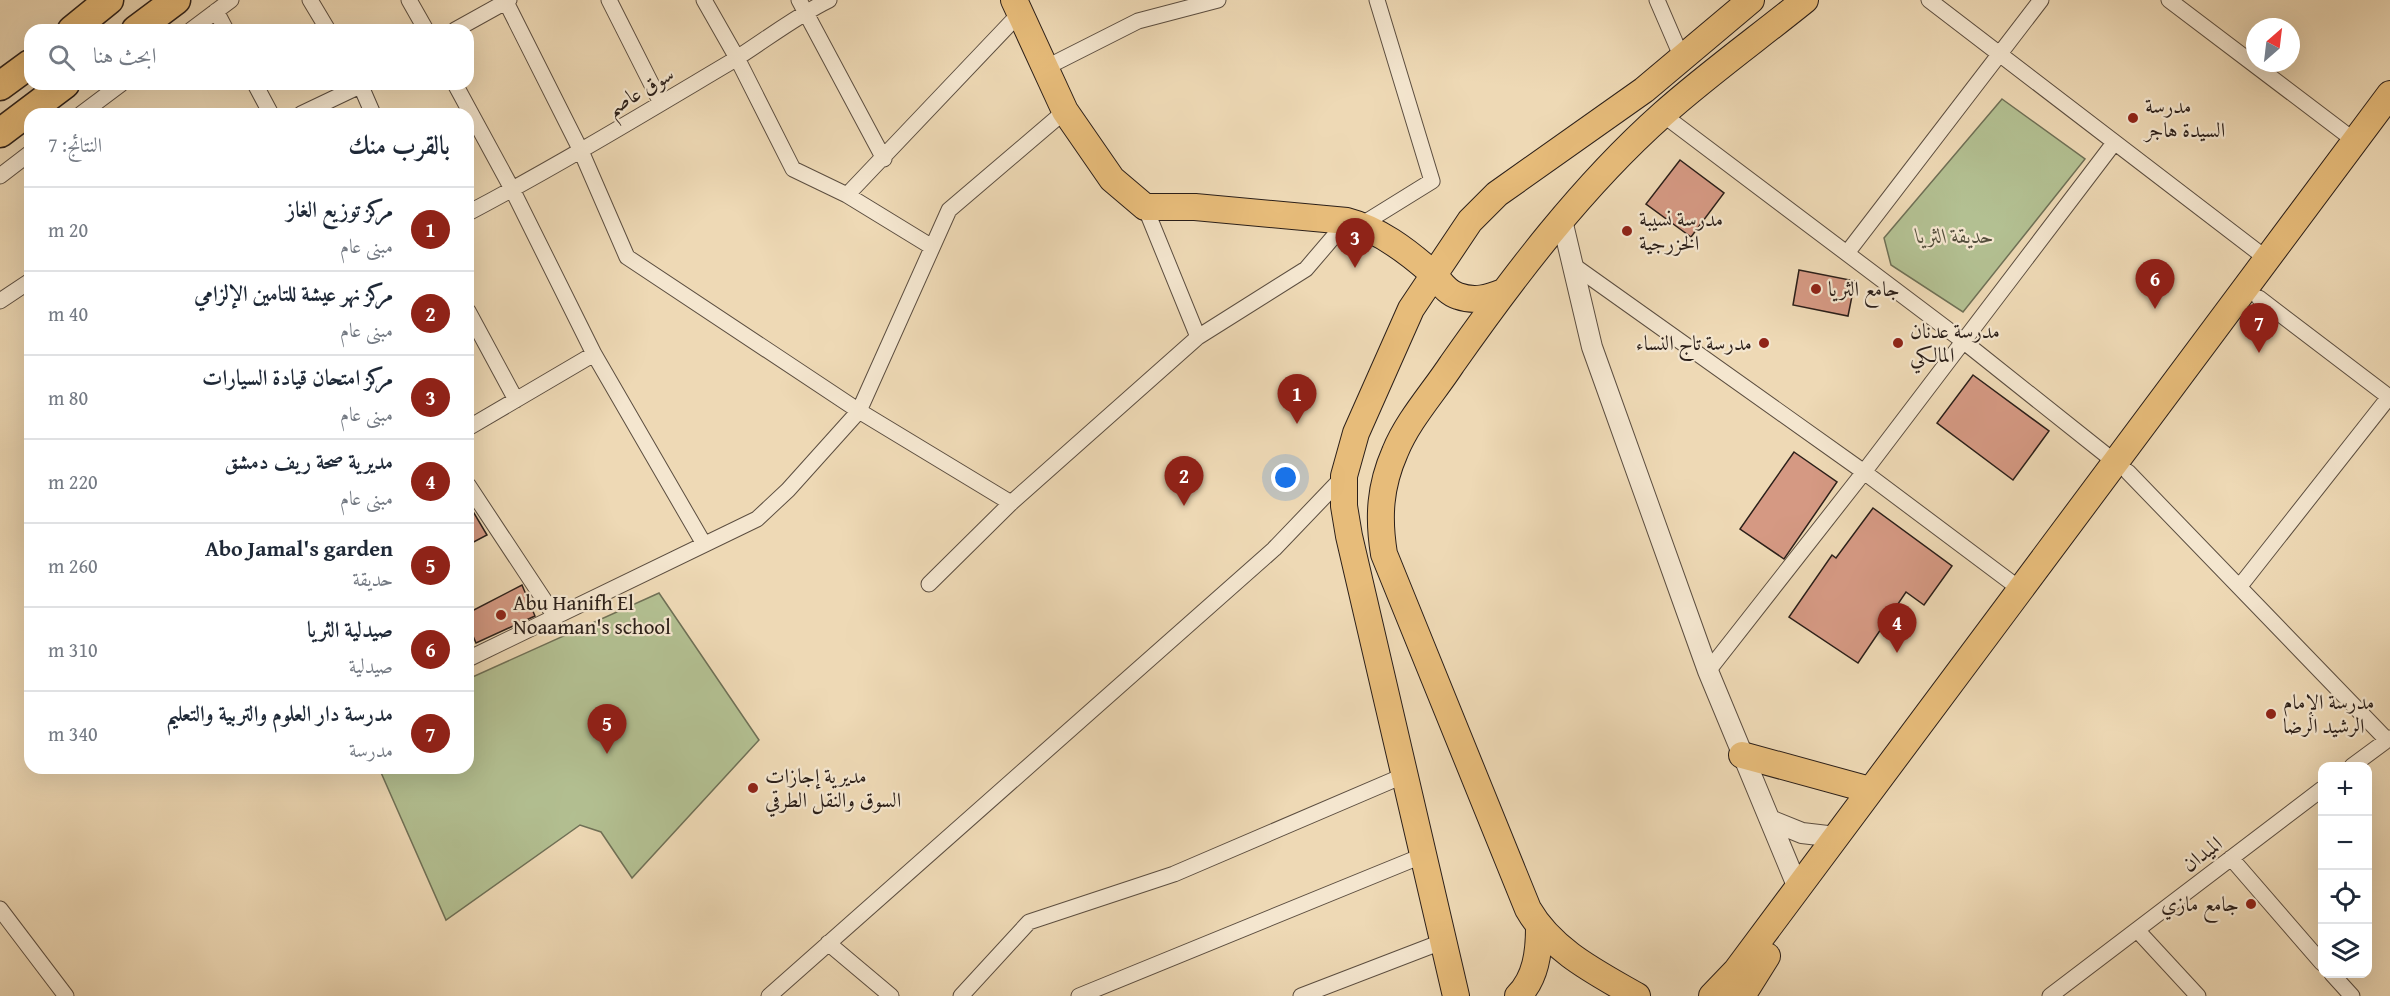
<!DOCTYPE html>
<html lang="ar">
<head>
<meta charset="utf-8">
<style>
	:root { --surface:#fff; --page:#f2f2f3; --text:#1f2937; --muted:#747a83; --line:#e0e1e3; --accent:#8f2418 }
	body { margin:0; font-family:"Gentium Book Plus",Amiri,serif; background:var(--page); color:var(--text); direction:rtl }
	.controls { position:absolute; right:18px; bottom:18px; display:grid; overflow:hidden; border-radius:12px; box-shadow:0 6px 24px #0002 }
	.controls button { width:54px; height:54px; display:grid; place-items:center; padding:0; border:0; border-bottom:2px solid var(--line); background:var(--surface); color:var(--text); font:30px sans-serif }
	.compass { position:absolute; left:2246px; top:18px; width:54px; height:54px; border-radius:50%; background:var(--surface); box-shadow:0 6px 24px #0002; rotate:28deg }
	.you { position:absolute; left:1286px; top:478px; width:21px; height:21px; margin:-15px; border:4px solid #fff; border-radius:50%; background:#1a73e8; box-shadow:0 0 0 9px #1a73e833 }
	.badge { display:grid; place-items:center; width:39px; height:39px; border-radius:50%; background:var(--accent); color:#fff; font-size:20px; font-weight:700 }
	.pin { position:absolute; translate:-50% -50px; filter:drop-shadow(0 2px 3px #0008) }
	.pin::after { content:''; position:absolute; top:32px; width:21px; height:18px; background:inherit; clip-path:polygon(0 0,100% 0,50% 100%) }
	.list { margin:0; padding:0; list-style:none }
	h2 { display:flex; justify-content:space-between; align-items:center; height:78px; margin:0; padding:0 24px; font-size:26px }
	h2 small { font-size:20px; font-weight:400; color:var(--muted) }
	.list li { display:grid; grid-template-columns:39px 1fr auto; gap:18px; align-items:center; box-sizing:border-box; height:84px; padding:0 24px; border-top:2px solid var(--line) }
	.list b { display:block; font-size:22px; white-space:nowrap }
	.list p { margin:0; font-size:20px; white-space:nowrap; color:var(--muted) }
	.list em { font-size:20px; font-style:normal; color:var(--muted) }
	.icon { flex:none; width:33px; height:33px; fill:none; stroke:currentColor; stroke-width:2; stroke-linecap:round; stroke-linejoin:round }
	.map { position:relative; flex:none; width:2390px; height:996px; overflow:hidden; direction:ltr }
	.search { position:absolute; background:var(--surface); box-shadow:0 6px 24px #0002; left:24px; top:24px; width:450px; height:66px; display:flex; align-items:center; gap:15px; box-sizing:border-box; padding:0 21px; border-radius:18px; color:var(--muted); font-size:22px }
	.panel { position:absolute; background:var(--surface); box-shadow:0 6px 24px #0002; left:24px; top:108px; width:450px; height:666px; border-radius:18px; direction:rtl }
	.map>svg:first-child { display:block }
</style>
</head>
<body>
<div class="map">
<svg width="2390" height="996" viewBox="0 0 2390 996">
	<rect width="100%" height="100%" fill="#eed9b5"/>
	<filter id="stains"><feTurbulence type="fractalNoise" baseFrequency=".00333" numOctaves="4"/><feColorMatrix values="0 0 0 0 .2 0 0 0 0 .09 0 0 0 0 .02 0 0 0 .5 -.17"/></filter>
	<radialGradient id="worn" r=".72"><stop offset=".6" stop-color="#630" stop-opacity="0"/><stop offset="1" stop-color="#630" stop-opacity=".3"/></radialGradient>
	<!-- green -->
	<path fill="#b3c092" stroke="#6f7056" stroke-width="1.5" d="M2002 99 2085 159 1963 312 1891 265 1884 238Z
		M659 593 759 740 632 878 601 832 580 825 446 920 379 768H468V679Z"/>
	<!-- building -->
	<path fill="#d59983" stroke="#2b1f19" stroke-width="1.5" d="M1680 160 1724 193 1691 237 1646 204Z
		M1799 270 1855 281 1848 316 1793 305Z
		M1973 375 2049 431 2013 480 1937 423Z
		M1794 452 1837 482 1784 559 1740 529Z
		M468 503 487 535 468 545Z
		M1873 508 1952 566 1924 605 1906 592 1858 663 1789 617 1832 555 1836 558Z
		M522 585 535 616 476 643 468 624V613Z"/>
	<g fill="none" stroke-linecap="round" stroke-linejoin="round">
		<!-- minor casing -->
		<g stroke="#5c4e40" stroke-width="17">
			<path id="minor" d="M310 0 328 30
				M409 0 426 30
				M505 0 581 151 627 257 859 411 1011 503
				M609 0 661 103
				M704 0 737 58 793 169 847 195 932 247
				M799 0 884 159
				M1657 0 1682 58
				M1929 0 2267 259
				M2169 0 2355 141
				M216 11 226 30
				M191 30 231 0
				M455 30 509 0
				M1045 68 1138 21 1218 0
				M255 84 271 114
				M360 84 373 114
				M455 84 512 189 594 354 704 544
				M81 114 121 84
				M301 114 364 84
				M1662 114 1963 341 2115 462
				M0 176 30 153
				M847 195 1021 12
				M1145 207 1198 337 1306 269 1347 221
				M468 213C557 166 643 114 729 63 763 42 794 17 829 0
				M1361 225 1432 181 1377 0
				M1847 253 2041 0
				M1573 265 1864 472 2020 589
				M0 301 30 281
				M468 311 516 400
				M468 428 594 354
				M2128 472 2387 740
				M468 485 556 618
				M929 584 1011 503 1198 337
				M2240 586 2389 397 2259 298
				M468 659 757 519 788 490 859 411 949 210 1065 111
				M1708 671 1864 472 2114 143
				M2352 766 2390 738
				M2231 858 2322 963
				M0 909 66 996
				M2137 930 2198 996
				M828 943 891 996
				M2332 974 2352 996
				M769 996 1274 549 1344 476
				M961 996 1029 922 1174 874 1405 775
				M1079 996 1424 855
				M1301 996 1444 941
				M2050 996 2322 789"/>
		</g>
		<!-- tertiary casing -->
		<g stroke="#5c4e40" stroke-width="22">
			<path id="tertiary" d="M1562 220 1592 347 1708 671 1798 888
				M1770 820 1802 833 1836 837"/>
		</g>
		<!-- primary casing -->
		<g stroke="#2b1f19" stroke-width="28">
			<path id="primary" d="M1014 0 1065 111 1112 179 1145 207H1195L1347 221C1378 229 1406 250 1431 272 1440 280 1445 292 1458 296 1475 302 1488 298 1503 292
				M1742 755 1870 790
				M1456 996 1349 536 1344 506V476L1356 433 1411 309 1470 221 1497 194 1644 90 1751 0
				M1518 996C1536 978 1539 952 1539 928
				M1637 996C1597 973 1552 951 1528 909L1384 554C1378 517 1380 486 1395 452 1408 420 1433 393 1452 364 1514 276 1582 186 1663 114 1708 74 1758 38 1805 0
				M1712 996 1736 971 2390 94
				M1742 996 1767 956"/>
		</g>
		<!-- motorway casing -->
		<g stroke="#2b1f19" stroke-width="31">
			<path id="motorway" d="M72 30 109 0
				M136 30 176 0
				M0 86 30 64
				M0 133 65 84"/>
		</g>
		<!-- minor -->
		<use href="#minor" stroke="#f4e6cf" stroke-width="15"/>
		<!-- tertiary -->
		<use href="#tertiary" stroke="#f4e6cf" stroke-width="20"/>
		<!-- primary -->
		<use href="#primary" stroke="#e7bc7a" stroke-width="26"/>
		<!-- motorway -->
		<use href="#motorway" stroke="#e7bc7a" stroke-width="28"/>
	</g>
	<!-- markers -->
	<g fill="#8f2418" stroke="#f4e6cf" stroke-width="2">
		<circle cx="2133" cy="118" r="6"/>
		<circle cx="1627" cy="231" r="6"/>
		<circle cx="1816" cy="289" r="6"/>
		<circle cx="1764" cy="343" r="6"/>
		<circle cx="1898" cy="343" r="6"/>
		<circle cx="501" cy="615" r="6"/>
		<circle cx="2271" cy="714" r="6"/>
		<circle cx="753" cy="788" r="6"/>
		<circle cx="2251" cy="904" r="6"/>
	</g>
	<g text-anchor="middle" stroke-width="4.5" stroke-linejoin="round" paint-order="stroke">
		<!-- street labels -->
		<g font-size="21" fill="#2b1f19" stroke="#f4e6cf">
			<text transform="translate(640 91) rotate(-31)" y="7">سوق عاصم</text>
			<text transform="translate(2202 854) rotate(-37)" y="7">الميدان</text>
		</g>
		<!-- poi labels -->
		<g font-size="21" fill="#2b1f19" stroke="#f4e6cf" text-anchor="start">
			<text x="2145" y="113">مدرسة<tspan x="2145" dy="24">السيدة هاجر</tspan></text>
			<text x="1639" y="226">مدرسة نسيبة<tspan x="1639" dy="24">الخزرجية</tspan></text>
			<text x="1828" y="296">جامع الثريا</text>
			<text x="1910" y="338">مدرسة عدنان<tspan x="1910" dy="24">المالكي</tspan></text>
			<text x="1752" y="350" text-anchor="end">مدرسة تاج النساء</text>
			<text x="513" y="610">Abu Hanifh El<tspan x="513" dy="24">Noaaman's school</tspan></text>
			<text x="2283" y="709">مدرسة الإمام<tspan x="2283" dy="24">الرشيد الرضا</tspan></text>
			<text x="765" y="783">مديرية إجازات<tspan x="765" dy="24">السوق والنقل الطرقي</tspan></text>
			<text x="2239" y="911" text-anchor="end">جامع مازي</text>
		</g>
		<!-- park labels -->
		<g font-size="21" font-style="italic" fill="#544f3d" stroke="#f4e6cf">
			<text x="1955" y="243">حديقة الثريا</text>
		</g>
	</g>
	<rect width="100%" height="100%" filter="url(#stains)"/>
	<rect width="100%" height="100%" fill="url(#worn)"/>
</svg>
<div class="controls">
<button>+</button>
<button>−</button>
<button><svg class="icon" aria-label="locate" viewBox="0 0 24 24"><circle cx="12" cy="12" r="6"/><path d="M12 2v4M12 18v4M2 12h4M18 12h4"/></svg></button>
<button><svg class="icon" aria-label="layers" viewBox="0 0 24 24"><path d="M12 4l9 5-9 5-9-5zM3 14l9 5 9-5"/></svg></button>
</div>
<svg class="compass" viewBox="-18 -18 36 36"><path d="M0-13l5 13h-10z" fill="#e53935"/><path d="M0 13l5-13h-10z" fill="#747a83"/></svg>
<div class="you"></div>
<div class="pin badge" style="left:1297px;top:424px">1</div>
<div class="pin badge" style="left:1184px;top:506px">2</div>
<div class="pin badge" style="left:1355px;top:268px">3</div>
<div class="pin badge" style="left:1897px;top:653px">4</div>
<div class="pin badge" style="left:607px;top:754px">5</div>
<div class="pin badge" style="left:2155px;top:309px">6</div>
<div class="pin badge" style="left:2259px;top:353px">7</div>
<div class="search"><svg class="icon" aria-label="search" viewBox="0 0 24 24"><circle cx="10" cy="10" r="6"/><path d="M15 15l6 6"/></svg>ابحث هنا</div>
<section class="panel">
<h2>بالقرب منك<small>النتائج: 7</small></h2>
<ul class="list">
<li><span class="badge">1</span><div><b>مركز توزيع الغاز</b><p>مبنى عام</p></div><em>20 m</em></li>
<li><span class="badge">2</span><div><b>مركز نهر عيشة للتامين الإلزامي</b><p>مبنى عام</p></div><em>40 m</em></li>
<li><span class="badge">3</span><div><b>مركز امتحان قيادة السيارات</b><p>مبنى عام</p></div><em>80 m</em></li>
<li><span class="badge">4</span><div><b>مديرية صحة ريف دمشق</b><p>مبنى عام</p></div><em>220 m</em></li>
<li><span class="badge">5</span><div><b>Abo Jamal's garden</b><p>حديقة</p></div><em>260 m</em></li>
<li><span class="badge">6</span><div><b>صيدلية الثريا</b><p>صيدلية</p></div><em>310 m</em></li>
<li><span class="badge">7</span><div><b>مدرسة دار العلوم والتربية والتعليم</b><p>مدرسة</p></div><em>340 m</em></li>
</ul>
</section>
</div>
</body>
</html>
